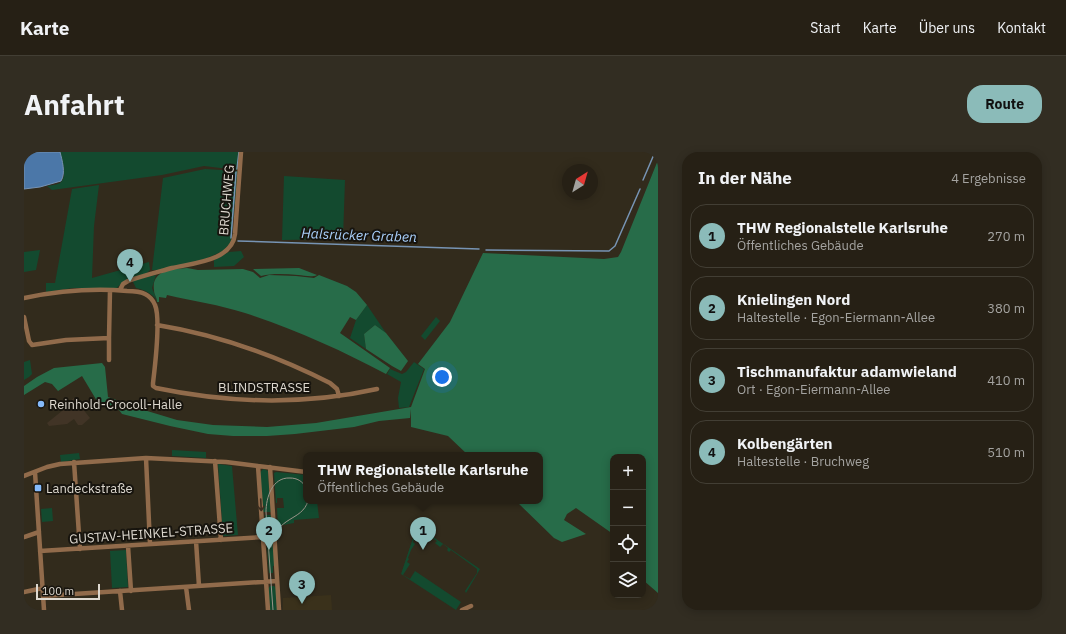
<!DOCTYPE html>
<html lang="de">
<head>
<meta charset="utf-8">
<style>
	:root { --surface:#262015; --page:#322d22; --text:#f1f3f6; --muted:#a4a3a0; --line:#423e34; --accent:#8bbbb9 }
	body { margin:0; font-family:"IBM Plex Sans",sans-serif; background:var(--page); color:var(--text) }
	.controls { position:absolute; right:12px; bottom:12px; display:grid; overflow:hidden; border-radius:8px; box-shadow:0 2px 10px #0003 }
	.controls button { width:36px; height:36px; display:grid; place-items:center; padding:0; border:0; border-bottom:1px solid var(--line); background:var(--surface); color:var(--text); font:20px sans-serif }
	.compass { position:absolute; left:538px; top:12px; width:36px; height:36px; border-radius:50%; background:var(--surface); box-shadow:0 2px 10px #0003; rotate:37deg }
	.scale { position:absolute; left:12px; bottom:10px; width:64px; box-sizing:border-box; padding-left:4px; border:2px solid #ddd8cf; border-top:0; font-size:11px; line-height:14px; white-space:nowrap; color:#ddd8cf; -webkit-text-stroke:3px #17140e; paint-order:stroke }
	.you { position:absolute; left:418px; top:225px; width:14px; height:14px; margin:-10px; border:3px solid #fff; border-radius:50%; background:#1a73e8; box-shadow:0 0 0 6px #1a73e833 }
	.badge { display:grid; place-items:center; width:26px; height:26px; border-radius:50%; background:var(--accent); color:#111; font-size:13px; font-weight:700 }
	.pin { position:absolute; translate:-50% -33px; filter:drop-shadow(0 1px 2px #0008) }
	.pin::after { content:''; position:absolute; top:21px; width:14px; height:12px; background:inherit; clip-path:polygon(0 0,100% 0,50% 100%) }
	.popup { position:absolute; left:279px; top:300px; width:240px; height:52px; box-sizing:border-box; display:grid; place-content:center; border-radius:8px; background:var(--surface); filter:drop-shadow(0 1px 3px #0005); font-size:13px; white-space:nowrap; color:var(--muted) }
	.popup b { font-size:15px; color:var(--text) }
	.popup::after { content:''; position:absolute; left:50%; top:100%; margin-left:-8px; border:8px solid transparent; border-top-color:var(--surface) }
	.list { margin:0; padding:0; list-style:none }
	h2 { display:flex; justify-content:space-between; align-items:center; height:52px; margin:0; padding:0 16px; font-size:17px }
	h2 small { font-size:13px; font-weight:400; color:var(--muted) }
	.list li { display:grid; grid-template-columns:26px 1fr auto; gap:12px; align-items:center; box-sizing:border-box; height:64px; margin:0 8px 8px; padding:0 8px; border:1px solid var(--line); border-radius:16px }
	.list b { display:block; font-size:15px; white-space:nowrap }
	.list p { margin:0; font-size:13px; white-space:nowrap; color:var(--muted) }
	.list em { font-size:13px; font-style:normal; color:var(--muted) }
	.icon { flex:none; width:22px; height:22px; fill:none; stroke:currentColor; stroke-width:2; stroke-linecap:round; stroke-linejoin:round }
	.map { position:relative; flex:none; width:634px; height:458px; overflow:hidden; border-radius:16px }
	header { display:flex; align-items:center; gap:24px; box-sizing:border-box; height:56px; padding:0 20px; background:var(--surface); border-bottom:1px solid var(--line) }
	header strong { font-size:19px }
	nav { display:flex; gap:22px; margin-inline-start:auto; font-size:14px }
	.intro { display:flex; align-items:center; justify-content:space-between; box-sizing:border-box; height:96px; padding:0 24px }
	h1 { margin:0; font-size:28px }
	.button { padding:10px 18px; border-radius:16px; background:var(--accent); color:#111; font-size:14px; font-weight:700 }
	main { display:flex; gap:24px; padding:0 24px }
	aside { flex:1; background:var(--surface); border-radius:16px; box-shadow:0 2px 10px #0003 }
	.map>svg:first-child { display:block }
</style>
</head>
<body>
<header>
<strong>Karte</strong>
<nav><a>Start</a><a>Karte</a><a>Über uns</a><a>Kontakt</a></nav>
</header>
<div class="intro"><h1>Anfahrt</h1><a class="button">Route</a></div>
<main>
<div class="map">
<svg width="634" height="458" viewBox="0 0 634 458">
	<rect width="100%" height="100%" fill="#322b1c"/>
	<!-- built -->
	<path fill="#3a311b" d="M307 443 308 458H259V446Z"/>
	<!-- education -->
	<path fill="#413426" d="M50 246 66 266 58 273H54L50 267 43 272 25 274 23 271 43 255 41 253Z"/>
	<!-- green -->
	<path fill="#134a2f" d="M36 0H216L215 16 213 18 180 14 138 23 28 38 23 34C27 33 32 33 36 31 44 25 38 8 36 0Z
		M181 17 214 19 207 90 199 99 181 107 138 118H128L139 26Z
		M260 24 321 28 319 87 258 88Z
		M75 33 70 74 68 126 125 110 126 118C117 128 102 124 93 136H49L22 140V131H31L48 37Z
		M16 98 12 118 0 120V100Z
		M217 99 220 105 210 114 190 115V108L205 100Z
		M132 123 128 136 133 148C127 141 121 138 112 136L109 130 110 128Z
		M343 153 362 181 351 173 340 182 342 197 326 186 332 168Z
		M412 165 416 169 401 188 397 184Z
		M6 208 8 222 5 225 0 228V210Z
		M390 210 400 217 385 255 375 256 374 246 377 230 363 222 366 217 378 222 382 220Z
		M148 298 182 300V306L148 304Z
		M55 301 56 307 37 310 36 303Z
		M194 312 208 314 214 383 199 384Z
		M240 317 244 319V321L247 360H239L236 321 238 318Z
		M252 320 282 323V349H293L295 366 270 368V371L254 374 253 356H260L259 346H253V351H252L250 321Z
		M28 356 29 369 18 370 17 357Z
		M241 363H247L251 414H249V421H245Z
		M393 374 456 417 442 441 441 439 453 421V417L427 398 425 400 423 398 424 396 419 392 416 395 411 391 413 389 406 385H402L403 383 401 381 399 383 400 380 395 377 393 380 389 390 391 392 387 398 384 406 385 407 383 410 386 412 379 423 386 427 391 419 437 450 432 458 377 422Z
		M102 398 104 435 88 436 86 399Z
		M246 434H250L252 436 253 458H246L244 437Z"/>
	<!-- forest -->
	<path fill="#276c49" d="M634 8V441L619 428V415L621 404 619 403V305H589V382L552 356 543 362 540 368 562 382 538 390 530 386 492 349H516V303H444L424 284 387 275V257L386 266 355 269 330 275 271 282 243 284H209L184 282 146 274 98 262 92 254 84 253 76 254 58 224 34 239 28 232 21 230 0 243V234L13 225 30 216 78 211 81 215 84 245 120 258 153 268 189 273 243 275 292 271 387 255 401 217 394 212 426 170 459 101 580 107 594 105 597 100Z
		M163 116 174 118 219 117 229 120 236 126 245 123 272 124 290 126 295 123 323 134 332 140 343 153 332 168 326 165 316 181 366 216 362 222C317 198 270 177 221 161 196 153 169 149 143 143L142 146 135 145V150H133C133 145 130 143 130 138 127 118 149 117 163 116Z
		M275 116 293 123C287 126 280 123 274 123 262 122 249 121 237 124L229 117Z
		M351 173 362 181 384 209 377 219 368 214 342 197 340 182Z"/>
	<!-- water -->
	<path fill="#4b77a8" stroke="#7794b4" d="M0 0H36C38 8 42 21 37 29L16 35 0 37Z"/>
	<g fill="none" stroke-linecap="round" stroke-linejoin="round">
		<!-- stream -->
		<path stroke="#7794b4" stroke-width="1.5" d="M213 17 215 0
			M619 28 631 0
			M207 86 212 20
			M214 89 455 97
			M462 98 585 99 591 94 616 37"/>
		<!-- minor -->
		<path stroke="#916b4b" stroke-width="4.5" d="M96 138 99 132 104 129C118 124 134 120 148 116 169 111 208 109 211 82L217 0
			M0 146C34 139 68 136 103 139 109 139 115 139 121 142 125 144 129 148 131 153 137 167 131 214 129 231V234L132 236C204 251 281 253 353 237
			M0 165 5 189 8 193 42 188 85 186 86 138
			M133 173C195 183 251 203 306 231L313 237 315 244
			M85 208V186
			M122 306 126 392
			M191 309 197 388
			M50 310 56 397
			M234 314 244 458
			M246 315 255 458
			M11 320 20 458
			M0 324 23 315 36 312 122 306 202 310 282 320
			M0 385 15 380
			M172 389 175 434
			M104 394 107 439
			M16 399 239 385
			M162 435 165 458
			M96 439 98 458
			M0 440 19 436
			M19 444 253 429
			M438 458 447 454"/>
		<!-- tram -->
		<path stroke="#9b958a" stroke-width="1" d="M247 395C252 363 278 370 284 349
			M249 458 242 360C242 346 248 325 266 326 273 326 278 329 282 335"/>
	</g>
	<!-- one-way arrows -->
	<defs><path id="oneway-shaft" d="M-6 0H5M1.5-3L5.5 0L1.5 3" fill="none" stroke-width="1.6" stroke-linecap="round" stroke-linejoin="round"/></defs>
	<use stroke="#3c2e20" href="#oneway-shaft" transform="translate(237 353) rotate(87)"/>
	<!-- markers -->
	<g fill="#86bbfb" stroke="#17140e" stroke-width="1.5">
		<circle cx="17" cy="252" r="4"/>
		<rect x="10" y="332" width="8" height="8" rx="2"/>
	</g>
	<g text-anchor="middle" stroke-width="4" stroke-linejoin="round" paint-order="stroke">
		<!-- street labels -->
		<g font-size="13" fill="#ddd8cf" stroke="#17140e">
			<text transform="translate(202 48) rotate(-85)" y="5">BRUCHWEG</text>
			<text x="240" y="240">BLINDSTRASSE</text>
			<text transform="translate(127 381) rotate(-4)" y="5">GUSTAV-HEINKEL-STRASSE</text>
		</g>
		<!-- poi labels -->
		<g font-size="13" fill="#ddd8cf" stroke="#17140e" text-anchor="start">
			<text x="25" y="257">Reinhold-Crocoll-Halle</text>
			<text x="22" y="341">Landeckstraße</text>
		</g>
		<!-- water labels -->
		<g font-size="14" font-style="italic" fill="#a9cffa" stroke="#17140e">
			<text transform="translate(335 83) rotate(2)" y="5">Halsrücker Graben</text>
		</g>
	</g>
</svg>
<div class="controls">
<button>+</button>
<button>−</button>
<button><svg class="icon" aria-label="locate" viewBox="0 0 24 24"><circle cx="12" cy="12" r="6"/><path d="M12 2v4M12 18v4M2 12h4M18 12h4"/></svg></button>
<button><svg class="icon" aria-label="layers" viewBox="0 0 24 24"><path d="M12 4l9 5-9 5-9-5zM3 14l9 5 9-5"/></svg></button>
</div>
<svg class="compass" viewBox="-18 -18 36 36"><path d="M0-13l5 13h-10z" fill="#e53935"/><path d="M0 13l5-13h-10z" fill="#a4a3a0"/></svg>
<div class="scale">100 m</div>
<div class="you"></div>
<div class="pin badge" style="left:399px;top:398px">1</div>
<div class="popup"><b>THW Regionalstelle Karlsruhe</b>Öffentliches Gebäude</div>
<div class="pin badge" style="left:245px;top:398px">2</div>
<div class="pin badge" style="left:278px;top:452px">3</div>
<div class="pin badge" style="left:106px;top:130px">4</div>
</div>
<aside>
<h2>In der Nähe<small>4 Ergebnisse</small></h2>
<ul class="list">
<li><span class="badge">1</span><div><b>THW Regionalstelle Karlsruhe</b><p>Öffentliches Gebäude</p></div><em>270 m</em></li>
<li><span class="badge">2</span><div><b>Knielingen Nord</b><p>Haltestelle · Egon-Eiermann-Allee</p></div><em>380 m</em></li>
<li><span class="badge">3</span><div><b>Tischmanufaktur adamwieland</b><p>Ort · Egon-Eiermann-Allee</p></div><em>410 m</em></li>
<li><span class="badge">4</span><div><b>Kolbengärten</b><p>Haltestelle · Bruchweg</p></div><em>510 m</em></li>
</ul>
</aside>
</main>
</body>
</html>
